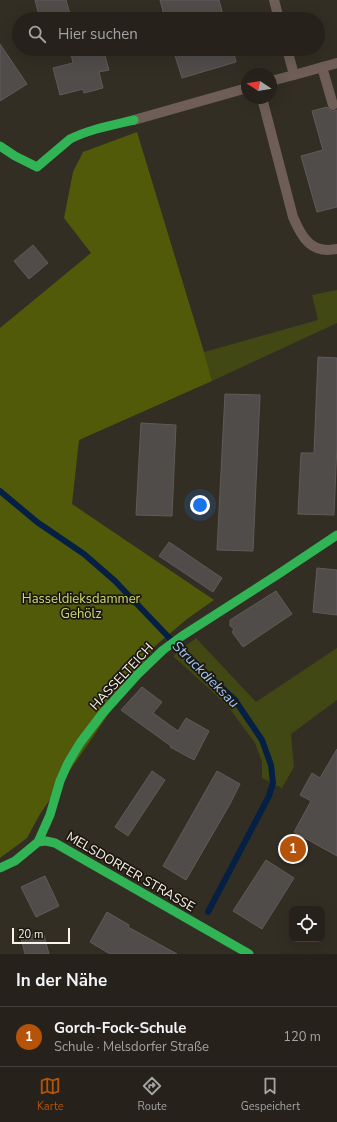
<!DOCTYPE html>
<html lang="de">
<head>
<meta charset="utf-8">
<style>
	:root { --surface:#26221b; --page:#2e2a24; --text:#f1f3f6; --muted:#a4a4a3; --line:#423f3a; --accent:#b45309 }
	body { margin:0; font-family:"Nunito Sans",sans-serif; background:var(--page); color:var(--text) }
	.controls { position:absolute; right:12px; bottom:12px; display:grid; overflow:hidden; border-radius:8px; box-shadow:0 4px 16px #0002 }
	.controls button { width:36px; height:36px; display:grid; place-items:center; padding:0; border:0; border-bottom:1px solid var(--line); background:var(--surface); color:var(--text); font:20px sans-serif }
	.compass { position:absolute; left:241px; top:68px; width:36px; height:36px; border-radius:50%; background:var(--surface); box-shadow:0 4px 16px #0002; rotate:282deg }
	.scale { position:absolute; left:12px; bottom:10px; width:58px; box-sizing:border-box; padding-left:4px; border:2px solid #f9f3e8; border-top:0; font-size:11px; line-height:14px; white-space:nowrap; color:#f9f3e8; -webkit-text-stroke:3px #1c1811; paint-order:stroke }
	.you { position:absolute; left:200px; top:505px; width:14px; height:14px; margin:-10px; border:3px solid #fff; border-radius:50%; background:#1a73e8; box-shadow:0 0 0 6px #1a73e833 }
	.badge { display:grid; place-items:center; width:26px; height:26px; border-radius:50%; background:var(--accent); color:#fff; font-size:13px; font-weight:700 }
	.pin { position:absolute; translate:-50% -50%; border:2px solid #fff; box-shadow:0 1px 4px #0006 }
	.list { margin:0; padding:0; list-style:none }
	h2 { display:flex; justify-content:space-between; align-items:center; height:52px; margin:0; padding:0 16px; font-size:17px }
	h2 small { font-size:13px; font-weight:400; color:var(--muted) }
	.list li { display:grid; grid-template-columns:26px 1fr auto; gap:12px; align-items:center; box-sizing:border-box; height:60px; padding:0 16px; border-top:1px solid var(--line) }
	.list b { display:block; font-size:15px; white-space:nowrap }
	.list p { margin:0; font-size:13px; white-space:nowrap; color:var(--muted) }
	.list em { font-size:13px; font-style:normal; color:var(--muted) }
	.icon { flex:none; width:22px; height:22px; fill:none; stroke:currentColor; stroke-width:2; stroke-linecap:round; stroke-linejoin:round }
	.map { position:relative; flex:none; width:337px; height:954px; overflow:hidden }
	.search { position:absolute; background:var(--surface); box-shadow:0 4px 16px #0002; left:12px; right:12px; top:12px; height:44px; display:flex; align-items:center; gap:10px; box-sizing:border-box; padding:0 14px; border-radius:22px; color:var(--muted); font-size:15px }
	.sheet { height:112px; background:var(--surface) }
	nav { display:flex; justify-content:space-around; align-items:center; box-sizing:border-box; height:56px; border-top:1px solid var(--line); background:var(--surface); font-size:11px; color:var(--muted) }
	nav a { display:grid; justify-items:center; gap:2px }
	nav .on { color:var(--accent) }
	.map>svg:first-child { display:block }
</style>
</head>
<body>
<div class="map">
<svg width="337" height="954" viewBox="0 0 337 954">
	<rect width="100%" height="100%" fill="#332e24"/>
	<!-- green -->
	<path fill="#424813" d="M337 290V323L212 381 204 352 318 320 312 295Z
		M196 638 256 702 337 648V700L291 734 294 767 282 788 262 778V762L255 743 227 705 173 656Z"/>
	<!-- forest -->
	<path fill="#515a09" d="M137 132 204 352 212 381 79 440 72 504 214 600 187 619 155 646 40 814 27 838 0 858V328L91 253 64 218 73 172 83 152Z"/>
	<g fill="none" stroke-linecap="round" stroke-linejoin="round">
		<!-- stream -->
		<path stroke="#052044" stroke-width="6" d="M0 491 37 522 84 554 115 581 180 649 235 700 262 740 271 765 273 783 269 796 208 912"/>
	</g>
	<!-- building -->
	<path fill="#504c4a" stroke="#605b5a" d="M35 0H66L70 14 52 19H40Z
		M160 0H219L224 19H165Z
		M0 44 27 84 0 101Z
		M70 49H103L109 70 99 72 103 88 84 93 83 89 60 95 53 68 73 63Z
		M173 49H233L236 62 182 78Z
		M327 107 331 111H334L337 110V207L317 212 301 156 323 150 312 111Z
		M33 245 48 263 29 279 14 261Z
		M318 357 337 358V444L334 515 298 514 301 453H314Z
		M225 394 260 395 253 551 217 550Z
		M141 423 176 425 172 516 136 515Z
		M169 542 222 578 213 592 159 556Z
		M317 568 337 570V615L313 612Z
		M276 591 292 614 243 647 232 632 234 629 230 626V620Z
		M142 687 162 702 153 713 178 731 186 718 209 731 194 760 170 747 171 746 121 710Z
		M337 749V856L294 832 311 801 300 795 312 773 320 778Z
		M152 771 165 780 128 836 115 827Z
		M217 771 240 784 230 804 186 880 163 866Z
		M266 860 294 878 262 929 233 911Z
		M45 876 59 906 36 917 21 887Z
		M107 912 129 925 128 927 177 954H110L90 942Z
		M43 932 49 954H25L21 938Z"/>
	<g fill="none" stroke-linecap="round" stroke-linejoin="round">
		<!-- lane -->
		<path stroke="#6e5e57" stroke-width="10" d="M274 0 279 19
			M322 67 333 105
			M294 75 337 63
			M271 81 294 75 287 49
			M262 98 293 217C302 238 311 254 337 249
			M134 120 247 88"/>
		<!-- fast -->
		<path stroke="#30b455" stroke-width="9" d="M0 146 15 156 37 167 70 139C90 129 113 125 134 120
			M38 842 50 815 60 781 68 763 80 743 102 714 138 674 163 650 182 636 277 575 337 535
			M0 868 15 861 38 842 46 841 55 843 249 954"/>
	</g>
	<g text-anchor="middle" stroke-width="3.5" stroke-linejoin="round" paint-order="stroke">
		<!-- park labels -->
		<g font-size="13" fill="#cbdd70" stroke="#1c1811">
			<text x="81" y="603">Hasseldieksdammer<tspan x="81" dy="15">Gehölz</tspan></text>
		</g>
		<!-- street labels -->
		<g font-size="13" fill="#f9f3e8" stroke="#1c1811">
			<text transform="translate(121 676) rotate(-47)" y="5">HASSELTEICH</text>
			<text transform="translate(131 871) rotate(30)" y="5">MELSDORFER STRASSE</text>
		</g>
		<!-- water labels -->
		<g font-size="14" font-style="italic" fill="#a0c7f8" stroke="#1c1811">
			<text transform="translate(206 674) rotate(45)" y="5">Struckdieksau</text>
		</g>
	</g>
</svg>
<div class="controls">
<button><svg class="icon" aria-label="locate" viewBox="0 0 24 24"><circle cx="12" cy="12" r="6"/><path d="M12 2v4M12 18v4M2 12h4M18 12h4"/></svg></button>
</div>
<svg class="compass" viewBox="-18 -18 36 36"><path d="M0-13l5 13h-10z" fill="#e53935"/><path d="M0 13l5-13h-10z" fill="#a4a4a3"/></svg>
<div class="scale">20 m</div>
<div class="you"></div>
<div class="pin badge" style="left:293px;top:849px">1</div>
<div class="search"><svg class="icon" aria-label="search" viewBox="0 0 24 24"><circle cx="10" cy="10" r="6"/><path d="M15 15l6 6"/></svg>Hier suchen</div>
</div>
<section class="sheet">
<h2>In der Nähe<small></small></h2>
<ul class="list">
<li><span class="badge">1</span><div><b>Gorch-Fock-Schule</b><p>Schule · Melsdorfer Straße</p></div><em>120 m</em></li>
</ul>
</section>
<nav>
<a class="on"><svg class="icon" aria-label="map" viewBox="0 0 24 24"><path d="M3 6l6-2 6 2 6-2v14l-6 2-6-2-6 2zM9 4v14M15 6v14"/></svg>Karte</a>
<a><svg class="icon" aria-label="directions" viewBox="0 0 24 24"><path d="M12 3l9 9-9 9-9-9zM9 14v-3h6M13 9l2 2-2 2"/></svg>Route</a>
<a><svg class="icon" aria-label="saved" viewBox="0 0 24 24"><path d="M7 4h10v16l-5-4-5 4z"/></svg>Gespeichert</a>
</nav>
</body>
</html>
